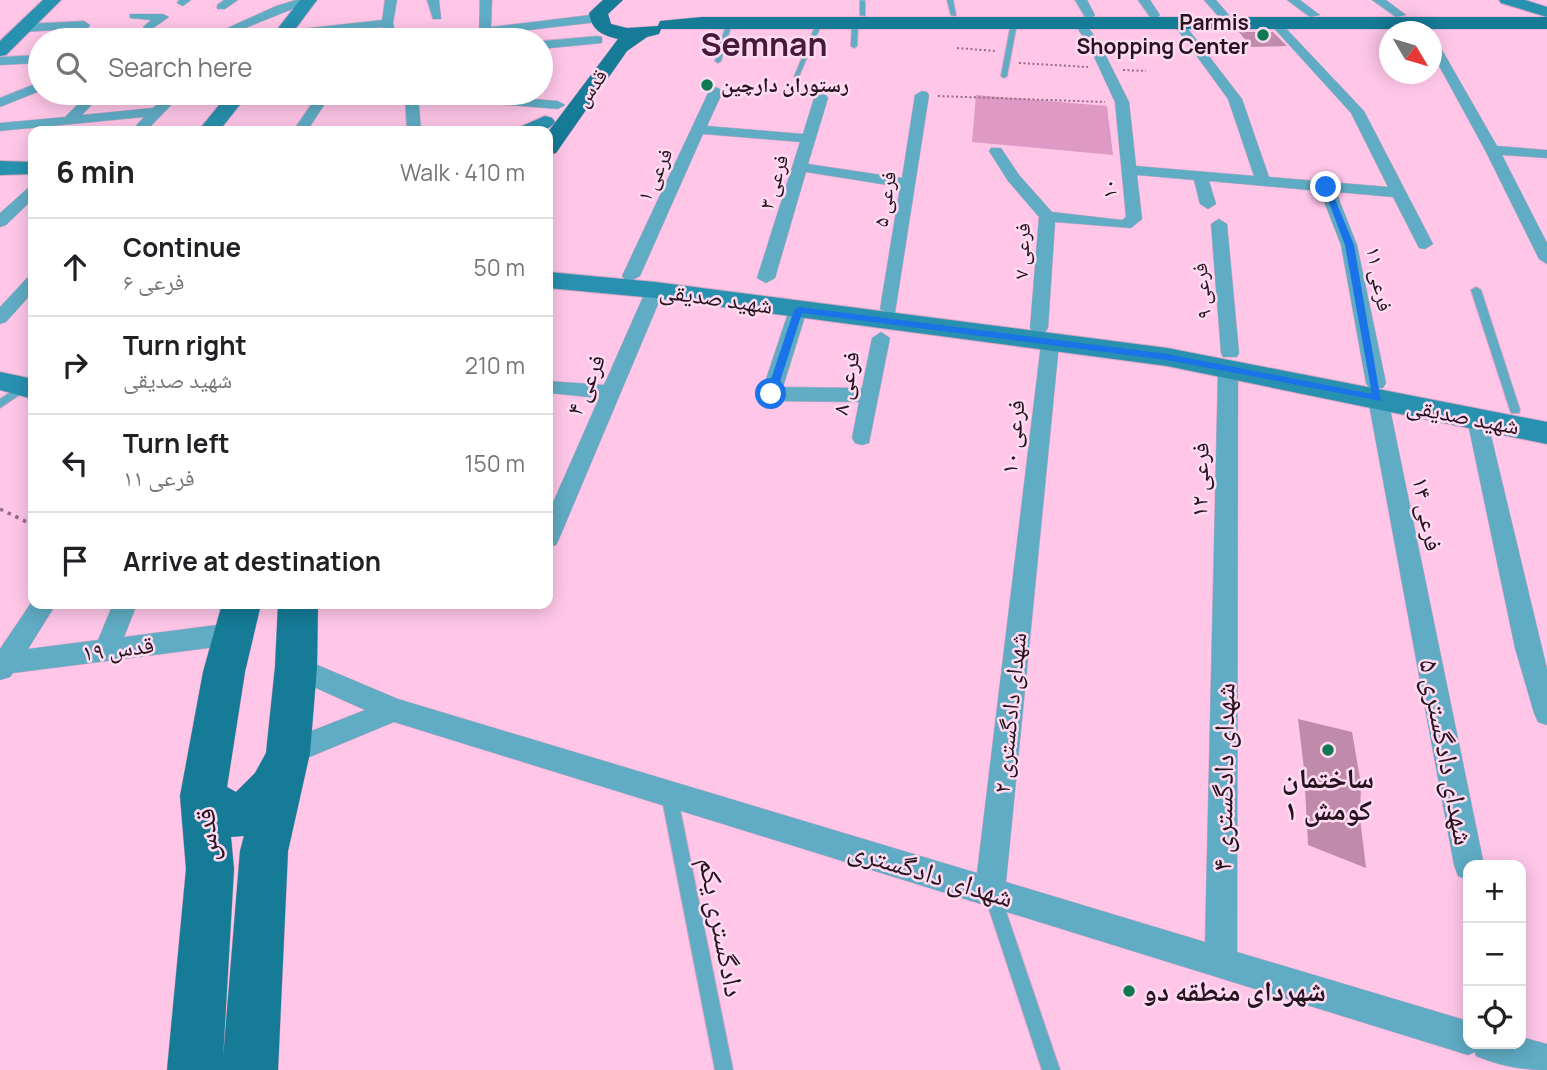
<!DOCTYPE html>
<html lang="en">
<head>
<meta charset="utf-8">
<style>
	:root { --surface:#fff; --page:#f2f2f2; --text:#202124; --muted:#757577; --line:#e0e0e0 }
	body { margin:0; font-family:Manrope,"Noto Naskh Arabic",sans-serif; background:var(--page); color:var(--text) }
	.controls { position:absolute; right:21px; bottom:21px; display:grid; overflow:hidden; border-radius:14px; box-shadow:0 4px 18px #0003 }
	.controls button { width:63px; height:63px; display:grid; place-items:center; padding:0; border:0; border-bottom:2px solid var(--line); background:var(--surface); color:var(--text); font:35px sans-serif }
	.compass { position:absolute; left:1379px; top:21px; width:63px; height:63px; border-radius:50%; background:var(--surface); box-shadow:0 4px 18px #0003; rotate:128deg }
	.stop { position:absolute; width:21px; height:21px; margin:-16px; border:5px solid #1a73e8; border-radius:50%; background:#fff }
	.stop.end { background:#1a73e8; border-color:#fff; box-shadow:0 2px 7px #0008 }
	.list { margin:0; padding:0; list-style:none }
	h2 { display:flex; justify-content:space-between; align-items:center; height:91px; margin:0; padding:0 28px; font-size:30px }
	h2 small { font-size:23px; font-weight:400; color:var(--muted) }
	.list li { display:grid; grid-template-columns:46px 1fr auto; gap:21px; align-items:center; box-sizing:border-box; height:98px; padding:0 28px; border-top:2px solid var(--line) }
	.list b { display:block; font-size:26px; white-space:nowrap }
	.list p { margin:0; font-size:23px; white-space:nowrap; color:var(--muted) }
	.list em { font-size:23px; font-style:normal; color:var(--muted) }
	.icon { flex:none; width:38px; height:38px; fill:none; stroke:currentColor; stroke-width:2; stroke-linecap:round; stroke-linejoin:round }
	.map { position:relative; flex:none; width:1547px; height:1070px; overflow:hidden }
	.search { position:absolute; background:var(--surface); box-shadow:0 4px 18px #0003; left:28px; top:28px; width:525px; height:77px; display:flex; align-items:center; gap:18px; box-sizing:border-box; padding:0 24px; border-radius:38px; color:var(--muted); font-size:26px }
	.panel { position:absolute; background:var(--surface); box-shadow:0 4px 18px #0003; left:28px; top:126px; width:525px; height:483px; border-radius:14px }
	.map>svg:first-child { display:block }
</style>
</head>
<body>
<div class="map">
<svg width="1547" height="1070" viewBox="0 0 1547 1070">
	<rect width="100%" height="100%" fill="#ffc6e8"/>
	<!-- green -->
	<path fill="#de99c4" d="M976 95 1107 106 1113 155 972 142Z"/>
	<!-- building -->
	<path fill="#c08aab" d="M1239 32H1273L1287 46 1251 47Z
		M1298 719 1352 732 1361 784 1360 818 1366 868 1308 845 1304 769Z"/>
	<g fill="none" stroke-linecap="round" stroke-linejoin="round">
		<!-- lane casing -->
		<g stroke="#d8a6c4" stroke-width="2">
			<path id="lane" d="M860 0 865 1V16L860 15Z
				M947 0H953L956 16 951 15Z
				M855 21 858 23 857 46 854 48 851 46 852 23Z
				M1014 21 1017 23 1007 76 1004 78 1001 76 1011 23Z
				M727 22 732 23 721 61 718 63 715 61Z
				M817 22 822 23 799 76 794 77Z
				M1476 287 1481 290 1520 410 1519 413H1511L1510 410 1471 290Z
				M24 383 28 385 29 387 28 389 0 408V399Z
				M669 787 674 789 677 794 733 1070H715L661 794 664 789Z
				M992 886 998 888 1000 894 1060 1070H1042L984 894 986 888Z"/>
		</g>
		<!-- street casing -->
		<g stroke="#d8a6c4" stroke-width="1">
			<path id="street" d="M179 0H191L183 6 177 3Z
				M224 0H238L225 9H217V5Z
				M296 0H315L233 33 223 30 276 6Z
				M385 0H397L393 23 397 40H385L382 27 282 39 276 35 282 31 382 20Z
				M427 0H439L441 19H433Z
				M480 0H492L491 27 598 14 604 18 598 22 442 40H408L414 36 479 29Z
				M1075 0H1087L1095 15 1093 17H1085Z
				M1138 0H1150L1160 15 1158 17H1150Z
				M1204 0H1216L1229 15 1219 17Z
				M1287 0H1300L1320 15 1310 17Z
				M1372 0H1386L1406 15 1396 17Z
				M130 14H163L169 17 149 31 143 27 151 20 130 18Z
				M1080 19 1084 21 1101 46 1129 102 1136 166 1254 176 1228 99 1174 25V21H1182L1242 99 1269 177 1388 187 1351 113 1271 25V21H1279L1364 111 1433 244 1425 249 1419 248 1393 197 1336 192 1357 245 1386 383 1383 388H1369L1366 383 1341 245 1320 191 1209 181 1216 204 1208 209 1200 204 1194 180 1137 175 1142 219 1131 228 1055 222 1048 328 1045 332H1033L1030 328 1039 217 1008 181 989 151 991 148H1001L1019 175 1052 212 1122 220 1126 217 1115 102 1089 46 1074 23Z
				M84 21 90 25 88 28 24 32 18 28 24 24Z
				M598 36 602 37V43L541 49V41Z
				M1432 39 1438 43 1497 146 1547 150V158L1502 155 1547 243V264L1539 259 1485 150 1432 53Z
				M40 55V63L0 65V57Z
				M40 82V91L0 107V98Z
				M716 87 723 91 707 126 803 134 814 98 821 94 826 95 828 98 808 164 902 178 915 95 922 91 927 92 929 95 895 313 889 314 880 309 900 187 806 172 775 278 766 283 757 278 800 142 703 134 640 276 631 281 625 280 622 276 709 91Z
				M89 93H103L82 115 153 108 169 93H183L146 131H131L144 117 0 131V123L65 117Z
				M319 93H332L307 131H293Z
				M405 93H418L421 131H407Z
				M495 93H508L506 97 558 101 565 105 558 109 496 104 489 100Z
				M33 186V199L6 225 0 227V213L28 188Z
				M1219 219 1227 224 1239 353 1237 357H1223L1221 353 1211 224Z
				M33 277V292L6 322 0 324V307L27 278Z
				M655 285 664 290 559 539 556 545 548 548V514L599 398 548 393V381L604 385 646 290Z
				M798 305 807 310 783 387 862 388 872 338 881 332 890 338 869 443 862 445 855 443 852 438 859 402 771 401 764 399 761 394 789 310Z
				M1050 338 1059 344 1006 882 1205 942 1218 369 1221 365H1235L1238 369 1237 952 1468 1021V1044H1521V1037L1547 1044V1070C1521 1070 1500 1066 1476 1056L1475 1052 1468 1055 394 722 288 766 278 762 274 753 278 744 365 710 287 675 283 667 287 659 296 656 398 699 977 873 1041 344Z
				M1378 392 1385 394 1388 399 1484 865H1468V880L1458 876 1454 865 1368 399 1371 394Z
				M1477 412 1484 414 1487 419 1547 669V725L1538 722 1534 713 1515 648 1467 419 1470 414Z
				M33 600V604H56L28 649 98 640 113 604H137L124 637 232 623 241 627 244 634 241 641 232 645 13 673 10 677 0 680V649Z"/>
		</g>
		<!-- secondary casing -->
		<g stroke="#d8a6c4" stroke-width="2">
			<path id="secondary" d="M43 0H61L6 55 0 56V41Z
				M300 0H317L287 40H269Z
				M1499 0H1525L1547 7V17L1501 3Z
				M229 93H249L219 131H198Z
				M545 116 552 118 555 122C546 134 531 132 517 131L520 127Z
				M0 161 33 162V174L0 175Z
				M548 272 655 282 1167 348 1547 422V444L1167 366 655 298 548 288Z
				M0 372 33 379V399L0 390Z"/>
		</g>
		<!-- primary casing -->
		<g stroke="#d8a6c4" stroke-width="1">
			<path id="primary" d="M603 0H623L608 14 611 24 627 28 658 26 660 21 702 17H1547V29H661L659 34 647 37 627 51 556 153 548 155V132L618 39C602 35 592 31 589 13Z
				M222 604H261L245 672 227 787 236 792 255 773 266 753 275 667 278 604H318L317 667 310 753 288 851 278 1070H167L186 869 180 796 203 672ZM244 836 240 851 223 1059 234 869 231 837Z"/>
		</g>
		<!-- path-far1 -->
		<path stroke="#946d84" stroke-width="2" stroke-dasharray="2 2.5" stroke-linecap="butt" d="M957 48 996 51
			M1019 63 1088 67
			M1123 70 1146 71
			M938 96 1105 102"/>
		<!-- path -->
		<path stroke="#946d84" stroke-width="3.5" stroke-dasharray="3.5 5" stroke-linecap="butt" d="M0 509 33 525"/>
		<!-- lane -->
		<use href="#lane" fill="#60acc5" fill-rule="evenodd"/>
		<!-- street -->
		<use href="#street" fill="#60acc5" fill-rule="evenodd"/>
		<!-- secondary -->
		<use href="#secondary" fill="#2891af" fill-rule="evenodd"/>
		<!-- primary -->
		<use href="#primary" fill="#157b97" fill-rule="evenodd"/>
	</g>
	<!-- route -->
	<path fill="#1a73e8" d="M1326 184 1330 187 1354 245 1381 401 1167 360 802 313 776 394 771 398 766 394 794 310 799 307 1167 354 1372 394 1345 245 1323 187Z"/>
	<!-- markers -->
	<g fill="#107953" stroke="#fedbf0" stroke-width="2.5">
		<circle cx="1263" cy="35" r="7"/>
		<circle cx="707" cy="85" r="7"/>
		<circle cx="1328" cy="750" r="7"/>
		<circle cx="1129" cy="991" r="7"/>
	</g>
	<g text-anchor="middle" stroke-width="5" stroke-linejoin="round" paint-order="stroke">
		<!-- far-poi labels -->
		<g font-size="21" font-weight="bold" fill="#271320" stroke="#fedbf0" text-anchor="end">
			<text x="1249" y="30">Parmis<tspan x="1249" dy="24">Shopping Center</tspan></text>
			<text x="721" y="92" text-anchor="start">رستوران دارچین</text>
		</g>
		<!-- far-street labels -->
		<g font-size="21" fill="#271320" stroke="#fedbf0">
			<text transform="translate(591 88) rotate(-55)" y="7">قدس</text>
			<text transform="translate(655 175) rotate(-65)" y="7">فرعی ۱</text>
			<text transform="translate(774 182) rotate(-73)" y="7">فرعی ۳</text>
			<text transform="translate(1109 189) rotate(-96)" y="7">۱۰</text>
			<text transform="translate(885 199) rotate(-81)" y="7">فرعی ۵</text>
			<text transform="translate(1022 251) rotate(-88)" y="7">فرعی ۷</text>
			<text transform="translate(1379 279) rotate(79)" y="7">فرعی ۱۱</text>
			<text transform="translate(1202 291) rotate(-95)" y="7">فرعی ۹</text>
		</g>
		<!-- street labels -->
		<g font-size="24" fill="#271320" stroke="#fedbf0">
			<text transform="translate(716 298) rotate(8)" y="8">شهید صدیقی</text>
			<text transform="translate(846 383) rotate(-79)" y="8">فرعی ۸</text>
			<text transform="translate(586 385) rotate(-67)" y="8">فرعی ۴</text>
			<text transform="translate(1463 416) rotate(11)" y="8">شهید صدیقی</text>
			<text transform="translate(1013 437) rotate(-84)" y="8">فرعی ۱۰</text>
			<text transform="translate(1200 480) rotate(-89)" y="8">فرعی ۱۲</text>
			<text transform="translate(1427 514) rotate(79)" y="8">فرعی ۱۴</text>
			<text transform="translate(118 649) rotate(-7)" y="8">قدس ۱۹</text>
			<text transform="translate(1010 713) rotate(-84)" y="8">شهدای دادگستری ۲</text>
		</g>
		<!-- near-street labels -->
		<g font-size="28" fill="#271320" stroke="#fedbf0">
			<text transform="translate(1447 752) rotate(79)" y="10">شهدای دادگستری ۵</text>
			<text transform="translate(1223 777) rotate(-89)" y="10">شهدای دادگستری ۴</text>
			<text transform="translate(206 835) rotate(-94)" y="10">قدس</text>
			<text transform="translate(931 873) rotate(17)" y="10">شهدای دادگستری</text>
			<text transform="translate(722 927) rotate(79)" y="10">دادگستری یکم</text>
		</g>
		<!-- near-poi labels -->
		<g font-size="28" font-weight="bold" fill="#271320" stroke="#fedbf0">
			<text x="1328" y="788">ساختمان<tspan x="1328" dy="32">کومش ۱</tspan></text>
			<text x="1143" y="1001" text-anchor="start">شهردای منطقه دو</text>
		</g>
		<!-- far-town labels -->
		<g font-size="32" font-weight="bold" fill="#461a38" stroke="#fedbf0">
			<text x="764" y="56">Semnan</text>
		</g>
	</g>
</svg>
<div class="controls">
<button>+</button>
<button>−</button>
<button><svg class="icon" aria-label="locate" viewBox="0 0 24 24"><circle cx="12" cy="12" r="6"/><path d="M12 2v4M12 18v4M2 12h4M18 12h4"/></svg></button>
</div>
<svg class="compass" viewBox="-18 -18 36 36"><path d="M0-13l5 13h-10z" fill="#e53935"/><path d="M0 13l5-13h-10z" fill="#757577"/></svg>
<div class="stop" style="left:771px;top:394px"></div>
<div class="stop end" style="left:1326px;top:187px"></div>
<div class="search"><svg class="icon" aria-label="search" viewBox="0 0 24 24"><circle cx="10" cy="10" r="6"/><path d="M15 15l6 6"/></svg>Search here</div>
<section class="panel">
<h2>6 min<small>Walk · 410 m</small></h2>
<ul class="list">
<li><svg class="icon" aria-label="ahead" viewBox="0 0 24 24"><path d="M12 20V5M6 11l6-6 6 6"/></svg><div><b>Continue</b><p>فرعی ۶</p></div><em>50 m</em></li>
<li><svg class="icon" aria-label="right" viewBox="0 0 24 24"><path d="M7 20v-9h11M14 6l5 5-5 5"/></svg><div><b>Turn right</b><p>شهید صدیقی</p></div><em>210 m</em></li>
<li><svg class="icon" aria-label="left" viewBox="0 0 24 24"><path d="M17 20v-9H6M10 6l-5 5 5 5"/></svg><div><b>Turn left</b><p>فرعی ۱۱</p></div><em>150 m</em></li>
<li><svg class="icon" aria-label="arrive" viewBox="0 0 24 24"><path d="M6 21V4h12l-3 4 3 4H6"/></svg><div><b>Arrive at destination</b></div></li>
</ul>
</section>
</div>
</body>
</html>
